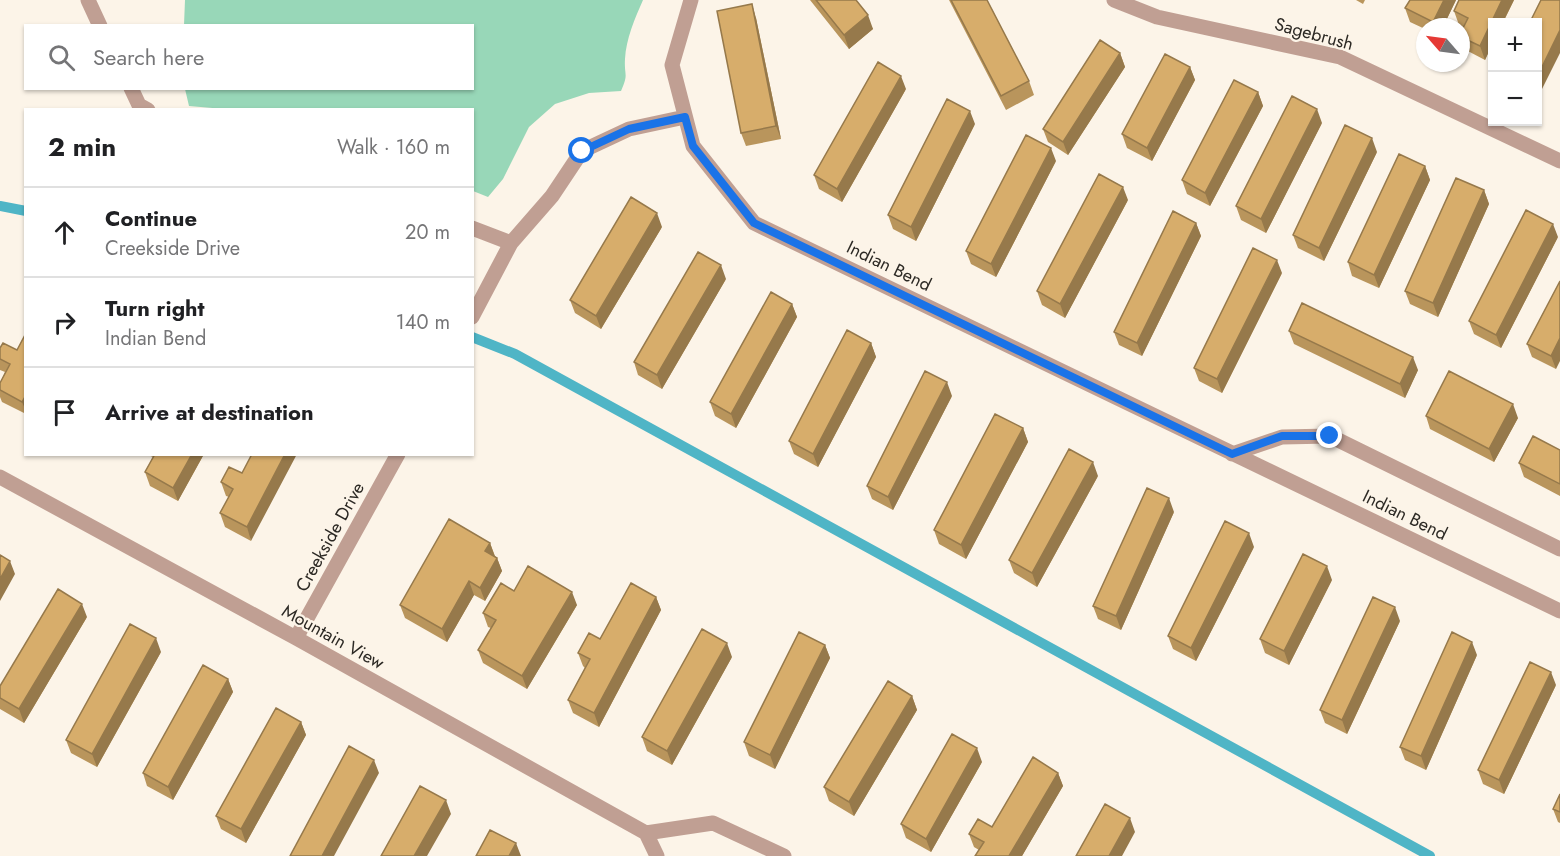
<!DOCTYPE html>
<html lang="en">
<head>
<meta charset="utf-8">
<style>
	:root { --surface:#fff; --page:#f6f6f6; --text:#202124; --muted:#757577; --line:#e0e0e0 }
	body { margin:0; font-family:Jost,sans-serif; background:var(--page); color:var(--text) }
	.controls { position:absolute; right:18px; top:18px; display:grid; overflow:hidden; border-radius:0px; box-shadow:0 2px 4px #0004 }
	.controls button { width:54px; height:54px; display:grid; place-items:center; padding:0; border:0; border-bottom:2px solid var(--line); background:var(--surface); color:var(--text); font:30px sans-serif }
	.compass { position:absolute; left:1416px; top:18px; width:54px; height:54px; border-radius:50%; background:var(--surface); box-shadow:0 2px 4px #0004; rotate:298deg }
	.stop { position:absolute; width:18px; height:18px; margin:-14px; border:4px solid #1a73e8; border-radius:50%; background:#fff }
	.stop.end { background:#1a73e8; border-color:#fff; box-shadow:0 2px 6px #0008 }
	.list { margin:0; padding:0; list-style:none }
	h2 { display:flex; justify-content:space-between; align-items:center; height:78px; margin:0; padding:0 24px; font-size:26px }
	h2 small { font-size:20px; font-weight:400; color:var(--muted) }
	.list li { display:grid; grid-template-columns:39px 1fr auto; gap:18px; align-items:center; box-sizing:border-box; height:90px; padding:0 24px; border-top:2px solid var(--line) }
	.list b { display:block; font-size:22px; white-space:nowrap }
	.list p { margin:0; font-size:20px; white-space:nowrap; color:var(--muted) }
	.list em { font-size:20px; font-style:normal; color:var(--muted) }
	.icon { flex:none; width:33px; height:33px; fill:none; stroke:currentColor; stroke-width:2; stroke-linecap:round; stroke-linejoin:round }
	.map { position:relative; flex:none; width:1560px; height:856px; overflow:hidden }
	.search { position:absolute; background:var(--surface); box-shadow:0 2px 4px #0004; left:24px; top:24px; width:450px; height:66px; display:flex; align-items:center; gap:15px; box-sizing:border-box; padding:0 21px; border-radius:0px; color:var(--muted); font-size:22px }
	.panel { position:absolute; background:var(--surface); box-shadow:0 2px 4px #0004; left:24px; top:108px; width:450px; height:348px; border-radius:0px }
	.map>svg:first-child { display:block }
</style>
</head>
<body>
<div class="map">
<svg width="1560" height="856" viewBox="0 0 1560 856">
	<rect width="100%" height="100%" fill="#fcf4e8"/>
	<!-- green -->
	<path fill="#98d7b8" d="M185 0H643C635 18 626 39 625 59 624 76 629 73 621 91L589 93 555 104 529 127 503 179 488 197 473 191 472 110H236L189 106 185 89 472 88V26L184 25Z"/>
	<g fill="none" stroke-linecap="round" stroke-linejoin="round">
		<!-- stream -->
		<path stroke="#4fb5c6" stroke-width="10" d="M0 206 26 211
			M472 337 515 354 1430 856"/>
		<!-- minor -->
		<path stroke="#c09f93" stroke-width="15" d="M88 0 100 26
			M691 0 672 65 693 146 754 223 1560 611
			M1114 0 1157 17 1340 57 1560 161
			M131 88 139 105 148 110
			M472 228 511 243
			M472 317 511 243 552 196 582 151 629 129 685 117
			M1232 454 1282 437 1330 436 1560 549
			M0 477 296 638 646 833 657 856
			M296 638 398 454
			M646 833 713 823 784 856"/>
	</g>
	<!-- wall -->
	<path fill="#b9955c" d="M810 0H856L873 29 849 49Z
		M949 0H987L1029 81 1034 95 1006 110Z
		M1356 0H1365L1363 4Z
		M1410 0H1456L1443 27H1425V29L1410 22 1405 8Z
		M1514 0 1485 60 1464 49 1461 42V32L1463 27 1459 25 1454 11Z
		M756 18 781 139 746 146 741 133Z
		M1120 53 1125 67 1068 155 1048 142 1043 129Z
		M1190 67 1195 80 1152 161 1127 148 1122 134Z
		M906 89 842 202 819 189 814 175Z
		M1258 92 1263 106 1210 206 1187 194 1182 180Z
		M1322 123 1266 233 1241 220 1236 206Z
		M975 124 916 241 893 229 888 215Z
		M1377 152 1324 261 1298 248 1293 235Z
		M1056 161 996 277 971 264 966 251Z
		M1425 166 1430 180 1379 288 1352 276 1348 262Z
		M1484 190 1489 204 1438 317 1410 304 1405 291Z
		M1128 200 1065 318 1042 305 1037 291Z
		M1196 223 1201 236 1142 356 1119 345 1114 332Z
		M662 227 601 329 575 313 570 300Z
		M1558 237 1501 348 1474 334 1469 321Z
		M1282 273 1222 393 1199 381 1194 368Z
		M726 279 662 389 638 375 634 362Z
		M1560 281 1556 369 1532 357 1527 344Z
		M792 304 797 317 736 428 715 416 710 402Z
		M1289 331 1418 370 1405 398 1294 344Z
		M26 333V414L2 402 0 397V383L5 372 0 370V348L17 350Z
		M871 343 876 357 818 467 794 454 789 441Z
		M952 396 893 510 872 499 867 486Z
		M1426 416 1518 418 1494 462 1430 429Z
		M1023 428 1028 442 966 559 939 544 934 530Z
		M1560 450V496L1524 477 1519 463Z
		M204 454 178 501 150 486 145 472 153 457 148 455Z
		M242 473 251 541 225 527 220 513 229 497 226 496 221 482Z
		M1098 476 1037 587 1014 573 1009 560Z
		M1174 512 1121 630 1098 619 1093 606Z
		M490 543 495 556 497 558 502 571 485 601 474 595 447 642 405 618 400 605Z
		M1254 547 1196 661 1173 649 1168 636Z
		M1332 580 1289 665 1265 653 1260 639Z
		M514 591 577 605 527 689 483 663 478 650 491 628 488 627 483 613Z
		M656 597 661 610 599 727 573 713 568 700 585 668 583 666 578 653 600 639Z
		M87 617 24 723 0 709V686Z
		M1400 621 1347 734 1325 723 1320 710Z
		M825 645 830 658 775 769 749 756 744 742Z
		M161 652 97 767 71 753 66 740Z
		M1477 655 1426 770 1405 760 1400 747Z
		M732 657 672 765 647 751 642 737Z
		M228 679 233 692 173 800 147 786 143 773Z
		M1556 685 1504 794 1483 784 1478 770Z
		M912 696 917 710 854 816 829 801 824 787Z
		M301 722 306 735 246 843 221 829 216 816Z
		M982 762 931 852 906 838 901 824Z
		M1058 773 1063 786 1022 856H975L979 850 974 847 969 834 992 827Z
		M1560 794V823L1558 822 1553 809Z"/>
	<!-- shaded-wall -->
	<path fill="#96794b" d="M1444 0H1456L1443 27H1435L1433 22Z
		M1502 0H1514L1503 22H1492V44L1485 60 1480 46Z
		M752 4 756 18 781 139 776 126Z
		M868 15 873 29 849 49 844 35Z
		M1560 30V53L1538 97V75Z
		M1120 53 1125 67 1068 155 1063 142Z
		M1190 67 1195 80 1152 161 1147 148Z
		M901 76 906 89 842 202 837 189Z
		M1258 92 1263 106 1210 206 1205 193Z
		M1317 109 1322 123 1266 233 1261 219Z
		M970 111 975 124 916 241 911 227Z
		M1372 138 1377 152 1324 261 1319 248Z
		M1051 148 1056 161 996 277 991 264Z
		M1425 166 1430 180 1379 288 1374 275Z
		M1123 187 1128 200 1065 318 1060 304Z
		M1484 190 1489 204 1438 317 1433 303Z
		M657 213 662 227 601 329 596 316Z
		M1196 223 1201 236 1142 356 1137 343Z
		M1553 224 1558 237 1501 348 1496 335Z
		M1277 260 1282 273 1222 393 1217 379Z
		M721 265 726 279 662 389 657 375Z
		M792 304 797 317 736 428 731 414Z
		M1560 338V361L1556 369 1551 356Z
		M871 343 876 357 818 467 813 454Z
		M1413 357 1418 370 1405 398 1400 384Z
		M947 382 952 396 893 510 888 497Z
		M26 395V411L22 402Z
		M1513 404 1518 418 1494 462 1489 449Z
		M1023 428 1028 442 966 559 961 545Z
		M192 454H204L178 501 173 488Z
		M285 454H297L251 541 247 527Z
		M1093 462 1098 476 1037 587 1032 573Z
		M1169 498 1174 512 1121 630 1116 616Z
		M1249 533 1254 547 1196 661 1191 648Z
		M490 543 495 557 485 551Z
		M497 558 502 571 485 601 480 588Z
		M10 561 15 574 0 601V579Z
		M1327 566 1332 580 1289 665 1284 651Z
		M469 581 474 595 447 642 442 629Z
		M572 592 577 605 527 689 522 676Z
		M656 597 661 610 599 727 594 713Z
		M82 604 87 617 24 723 19 709Z
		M1395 607 1400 621 1347 734 1342 720Z
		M156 638 161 652 97 767 92 754Z
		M1472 642 1477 655 1426 770 1421 756Z
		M727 643 732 657 672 765 667 751Z
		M825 645 830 658 775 769 770 755Z
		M1551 672 1556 685 1504 794 1499 780Z
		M228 679 233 692 173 800 168 787Z
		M912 696 917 710 854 816 849 802Z
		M301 722 306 735 246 843 241 829Z
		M977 748 982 762 931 852 926 839Z
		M374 760 379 773 334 856H322Z
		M1058 773 1063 786 1022 856H1009Z
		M446 800 451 814 427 856H414Z
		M1130 818 1135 832 1122 856H1109Z
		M516 843 521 856H509Z"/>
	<!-- building -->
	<path fill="#d7ad6b" stroke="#96794b" stroke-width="1.5" d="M816 0H856L868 15 844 35Z
		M951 0H987L1029 81 1001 96Z
		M1410 0H1444L1433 22 1405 8Z
		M1459 0H1502L1480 46 1461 37V32L1468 18 1454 11Z
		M1541 0H1560V30L1538 75V22H1530Z
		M752 4 776 126 741 133 717 11Z
		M1100 40 1120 53 1063 142 1043 129Z
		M1165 54 1190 67 1147 148 1122 134Z
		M878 62 901 76 837 189 814 175Z
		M1234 80 1258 92 1205 193 1182 180Z
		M1292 96 1317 109 1261 219 1236 206Z
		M947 99 970 111 911 227 888 215Z
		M1345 125 1372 138 1319 248 1293 235Z
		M1026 135 1051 148 991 264 966 251Z
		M1399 154 1425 166 1374 275 1348 262Z
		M1099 174 1123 187 1060 304 1037 291Z
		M1456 178 1484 190 1433 303 1405 291Z
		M631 197 657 213 596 316 570 300Z
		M1526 210 1553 224 1496 335 1469 321Z
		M1173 211 1196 223 1137 343 1114 332Z
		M1253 248 1277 260 1217 379 1194 368Z
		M698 252 721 265 657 375 634 362Z
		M1560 281V338L1551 356 1527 344Z
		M771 292 792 304 731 414 710 402Z
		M1302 303 1413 357 1400 384 1289 331Z
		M847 330 871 343 813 454 789 441Z
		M26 333V395L22 402 0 390V383L10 364 0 359V348L3 343 17 350Z
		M925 371 947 382 888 497 867 486Z
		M1449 371 1513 404 1489 449 1426 416Z
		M995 414 1023 428 961 545 934 530Z
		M1533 436 1560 450V484L1519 463Z
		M1069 449 1093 462 1032 573 1009 560Z
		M155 454H192L173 488 145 472Z
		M252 454H285L247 527 220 513 233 489 221 482 229 467 242 473Z
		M1147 488 1169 498 1116 616 1093 606Z
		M449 519 490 543 485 551 497 558 480 588 469 581 442 629 400 605Z
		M1225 521 1249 533 1191 648 1168 636Z
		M1303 554 1327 566 1284 651 1260 639Z
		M0 555 10 561 0 579Z
		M528 566 572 592 522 676 478 650 496 620 483 613 501 583 514 591Z
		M631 583 656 597 594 713 568 700 590 659 578 653 589 633 600 639Z
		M58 589 82 604 19 709 0 698V686Z
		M1373 597 1395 607 1342 720 1320 710Z
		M130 624 156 638 92 754 66 740Z
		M702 629 727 643 667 751 642 737Z
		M799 632 825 645 770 755 744 742Z
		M1452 632 1472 642 1421 756 1400 747Z
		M1530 662 1551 672 1499 780 1478 770Z
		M203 665 228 679 168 787 143 773Z
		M888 681 912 696 849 802 824 787Z
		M276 708 301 722 241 829 216 816Z
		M952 734 977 748 926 839 901 824Z
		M349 746 374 760 322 856H290Z
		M1033 757 1058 773 1009 856H975L984 842 969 834 978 819 992 827Z
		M420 786 446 800 414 856H381Z
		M1560 794V812L1553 809Z
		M1105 804 1130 818 1109 856H1076Z
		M490 830 516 843 509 856H476Z"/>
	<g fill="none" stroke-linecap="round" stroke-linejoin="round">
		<!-- route -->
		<path stroke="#1a73e8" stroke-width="8" d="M582 151 629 129 685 117 693 146 754 223 1232 454 1282 436H1330"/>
	</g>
	<g text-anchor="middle" stroke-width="4.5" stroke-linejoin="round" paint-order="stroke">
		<!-- street labels -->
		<g font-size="18" fill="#2c2924" stroke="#fcf4e8">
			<text transform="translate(1314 34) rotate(15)" y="6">Sagebrush</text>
			<text transform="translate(889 266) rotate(26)" y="6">Indian Bend</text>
			<text transform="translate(1405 515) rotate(26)" y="6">Indian Bend</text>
			<text transform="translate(330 537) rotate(-61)" y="6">Creekside Drive</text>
			<text transform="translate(333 637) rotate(29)" y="6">Mountain View</text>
		</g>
	</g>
</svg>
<div class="controls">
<button>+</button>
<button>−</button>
</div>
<svg class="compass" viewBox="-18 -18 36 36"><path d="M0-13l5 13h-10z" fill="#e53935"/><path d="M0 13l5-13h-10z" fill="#757577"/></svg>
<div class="stop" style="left:582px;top:151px"></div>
<div class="stop end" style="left:1330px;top:436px"></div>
<div class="search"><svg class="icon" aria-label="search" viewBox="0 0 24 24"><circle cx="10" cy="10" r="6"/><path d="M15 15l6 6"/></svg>Search here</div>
<section class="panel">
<h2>2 min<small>Walk · 160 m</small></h2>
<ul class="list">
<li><svg class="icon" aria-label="ahead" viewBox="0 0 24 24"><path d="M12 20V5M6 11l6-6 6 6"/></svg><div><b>Continue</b><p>Creekside Drive</p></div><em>20 m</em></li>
<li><svg class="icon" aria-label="right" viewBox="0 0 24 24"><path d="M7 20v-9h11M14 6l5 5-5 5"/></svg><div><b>Turn right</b><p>Indian Bend</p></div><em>140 m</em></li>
<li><svg class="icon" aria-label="arrive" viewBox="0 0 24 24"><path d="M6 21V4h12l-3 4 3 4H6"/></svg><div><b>Arrive at destination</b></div></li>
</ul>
</section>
</div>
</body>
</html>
